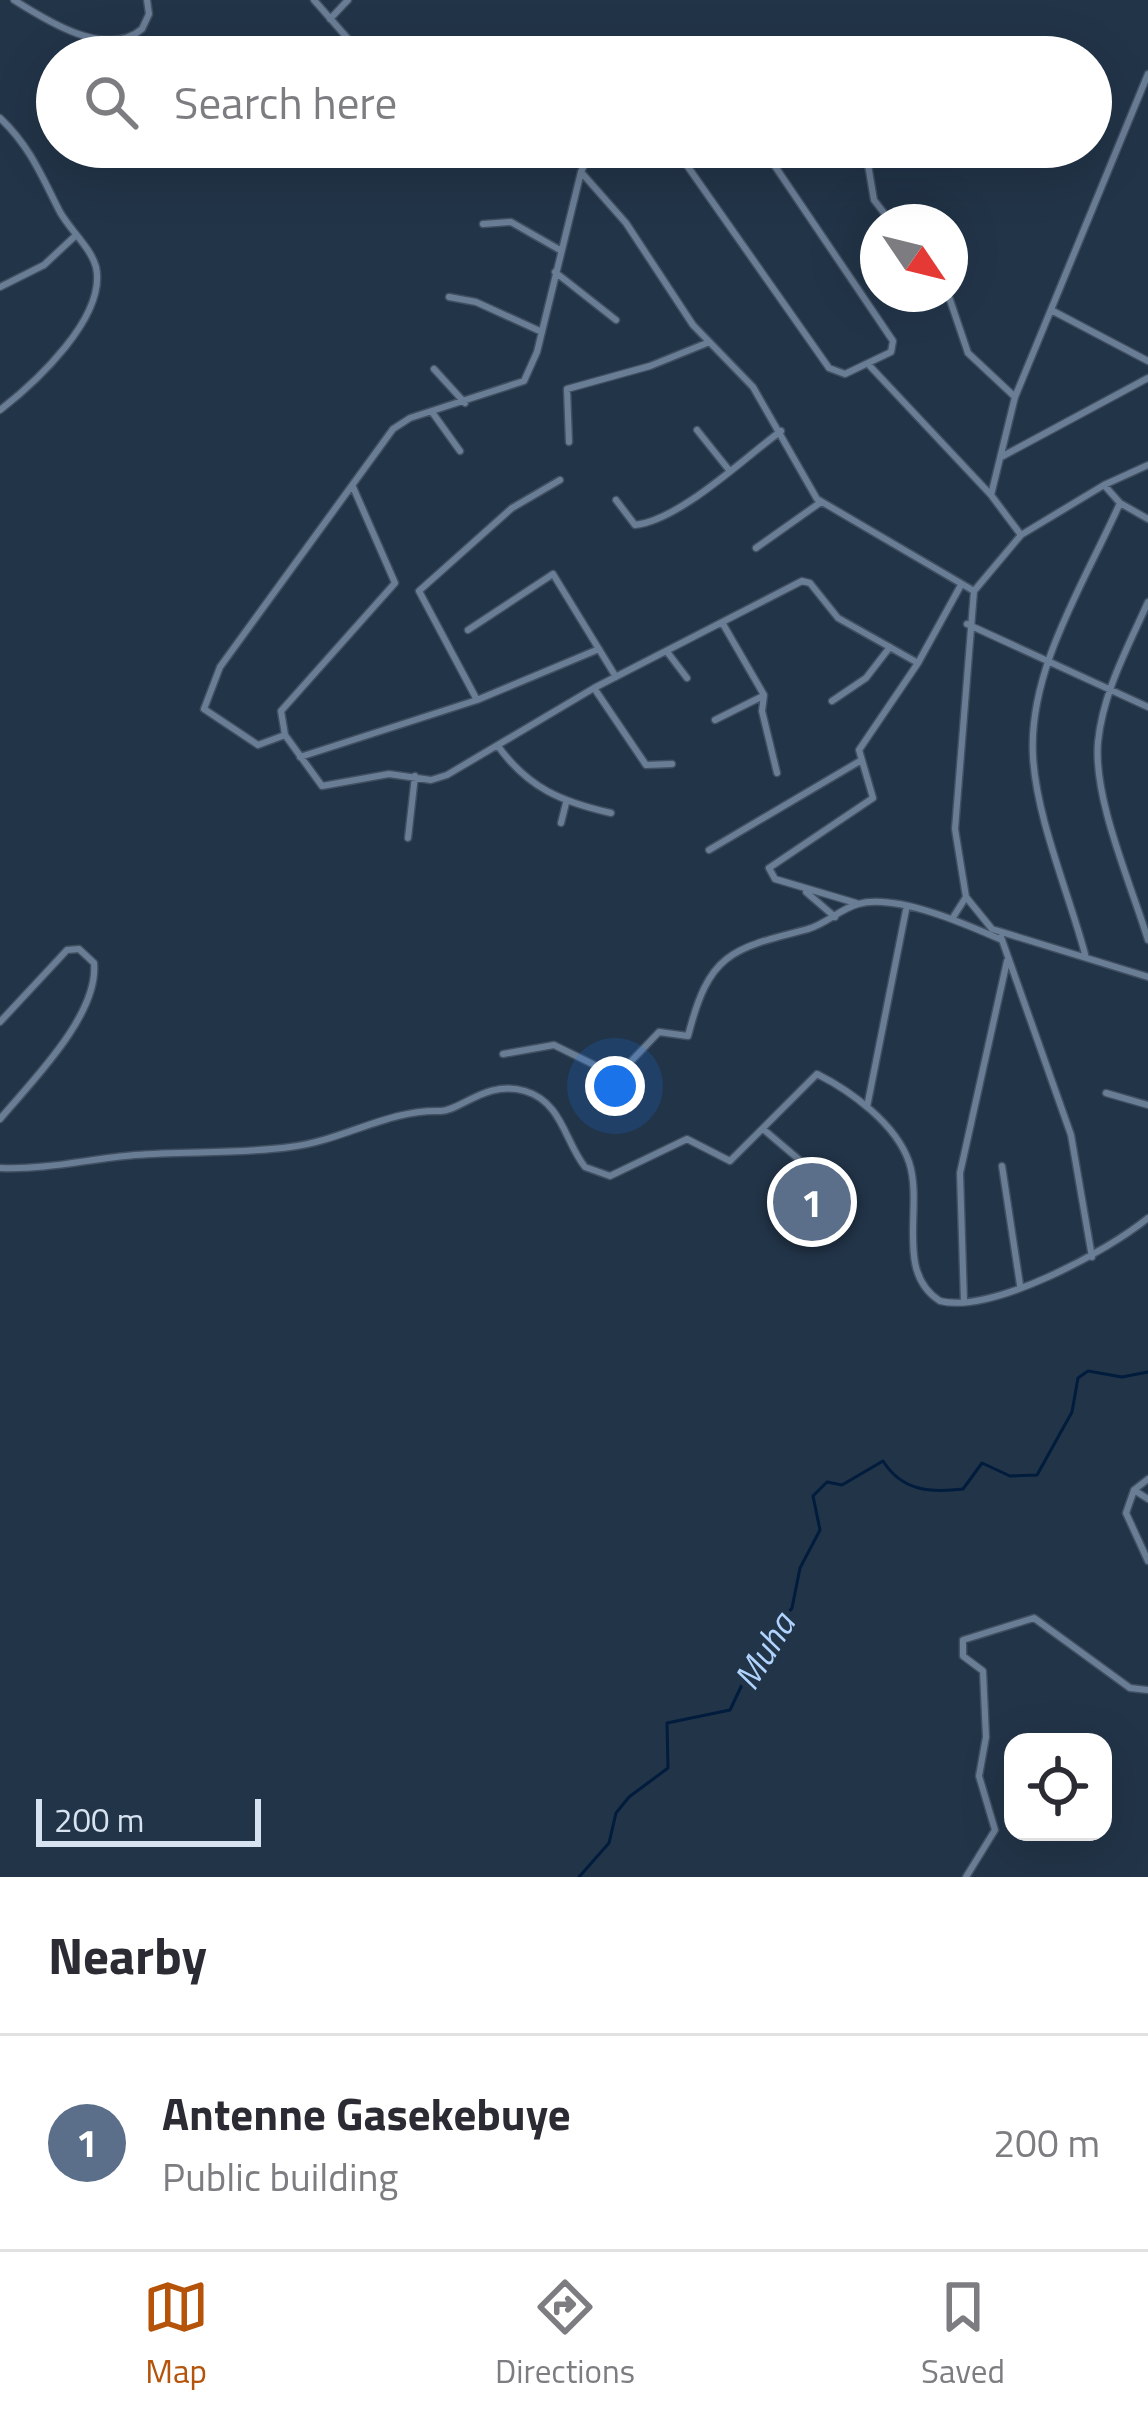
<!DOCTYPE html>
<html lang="en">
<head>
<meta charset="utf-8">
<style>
	:root { --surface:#fff; --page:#f7f7f7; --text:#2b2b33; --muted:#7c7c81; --line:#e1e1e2; --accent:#b45309 }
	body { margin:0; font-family:"Titillium Web",sans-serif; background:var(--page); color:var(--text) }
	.controls { position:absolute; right:36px; bottom:36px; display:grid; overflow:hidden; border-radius:24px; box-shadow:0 12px 48px #0002 }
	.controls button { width:108px; height:108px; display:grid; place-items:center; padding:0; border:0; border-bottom:3px solid var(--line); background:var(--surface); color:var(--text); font:60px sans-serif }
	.compass { position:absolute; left:860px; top:204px; width:108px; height:108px; border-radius:50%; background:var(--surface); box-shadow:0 12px 48px #0002; rotate:125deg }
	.scale { position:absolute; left:36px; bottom:30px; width:225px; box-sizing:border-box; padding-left:12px; border:6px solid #d8e3f1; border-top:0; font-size:33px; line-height:42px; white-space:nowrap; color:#d8e3f1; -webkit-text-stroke:9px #223448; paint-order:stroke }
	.you { position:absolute; left:615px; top:1086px; width:42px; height:42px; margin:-30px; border:9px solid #fff; border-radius:50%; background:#1a73e8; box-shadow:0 0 0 18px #1a73e833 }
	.badge { display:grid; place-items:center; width:78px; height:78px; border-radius:50%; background:var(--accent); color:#fff; font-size:39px; font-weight:700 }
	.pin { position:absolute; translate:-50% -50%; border:6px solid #fff; box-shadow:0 3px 12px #0006 }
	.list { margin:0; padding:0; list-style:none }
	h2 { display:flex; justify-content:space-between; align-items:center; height:156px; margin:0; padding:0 48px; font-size:51px }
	h2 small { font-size:39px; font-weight:400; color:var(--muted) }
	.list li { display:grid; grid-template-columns:78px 1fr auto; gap:36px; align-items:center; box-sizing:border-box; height:216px; padding:0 48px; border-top:3px solid var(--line) }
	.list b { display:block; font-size:45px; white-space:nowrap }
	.list p { margin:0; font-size:39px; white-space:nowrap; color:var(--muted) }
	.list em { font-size:39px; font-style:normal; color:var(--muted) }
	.icon { flex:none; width:66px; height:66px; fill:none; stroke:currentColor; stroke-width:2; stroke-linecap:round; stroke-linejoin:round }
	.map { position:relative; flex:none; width:1148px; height:1877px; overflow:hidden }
	.search { position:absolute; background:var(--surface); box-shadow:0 12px 48px #0002; left:36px; right:36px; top:36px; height:132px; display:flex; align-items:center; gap:30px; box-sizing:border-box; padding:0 42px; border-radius:66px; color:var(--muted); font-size:45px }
	.sheet { height:372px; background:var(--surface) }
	nav { display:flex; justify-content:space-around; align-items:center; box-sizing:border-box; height:168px; border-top:3px solid var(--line); background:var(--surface); font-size:33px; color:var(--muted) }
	nav a { display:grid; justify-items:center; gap:6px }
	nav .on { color:var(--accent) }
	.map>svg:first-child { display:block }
</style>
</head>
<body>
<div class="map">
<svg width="1148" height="1877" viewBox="0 0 1148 1877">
	<rect width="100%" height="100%" fill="#223448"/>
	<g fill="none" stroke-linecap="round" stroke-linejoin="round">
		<!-- stream -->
		<path stroke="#011c3c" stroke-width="3" d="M579 1877 609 1843 616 1813 629 1797 668 1768 667 1723 730 1710 759 1649 792 1608 800 1568 820 1530 813 1496 827 1482 842 1485 883 1461C902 1491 930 1493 963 1489L982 1463 1010 1476 1037 1475 1072 1412 1078 1378 1088 1371 1122 1377 1148 1372"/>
		<!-- street casing -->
		<g stroke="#404f61" stroke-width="9">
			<path id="street" d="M14 0C47 21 107 59 142 29L149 14 147 0
				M314 0 364 57
				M330 19 348 0
				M652 57 671 46 686 57
				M0 118C30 146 42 177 60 212 70 230 91 248 96 267 107 317 35 383 0 410
				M592 147 581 172 626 223 693 325 753 387 817 499 974 591
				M674 147 829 368 845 374 891 352 893 341 762 147
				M865 147 874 200 891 222
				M483 224 511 222 560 250
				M555 272 616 320
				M0 287 44 265 74 237
				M948 294 968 353 1015 397
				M449 297 476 302 542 332
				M1053 311 1148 361
				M868 364 991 495
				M434 369 465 403
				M432 412 460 451
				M697 430 729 470
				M569 442 567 389 650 366 707 343
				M1003 456 1148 378
				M1148 465 1104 485 1021 535 974 591 955 829 966 897 992 929 1148 977
				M1104 485 1120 503 1148 519
				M353 487 395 583 281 711 285 735 322 786 389 774 431 780 447 775 594 688 802 581 810 583 838 618 918 663
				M616 500 635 525C680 520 744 458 781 431
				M1021 535 991 495 1015 397 1148 74
				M756 548 821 502
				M1148 602C1128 647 1103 692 1098 742 1093 799 1131 884 1148 940
				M723 624 764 695 762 711 777 773
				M967 624 1148 707
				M468 630 553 574 616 677
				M668 653 687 678
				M594 688 646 765 672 764
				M477 700 419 591 512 508 560 480
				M832 701 866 678 890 647
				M715 720 761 697
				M285 735 258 745 204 709 220 667 393 429 410 418 524 381 537 352 581 172
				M498 746C528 788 562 802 611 813
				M300 757 477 700 599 649
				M561 823 566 803
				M408 838 415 776
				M709 850 860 761
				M806 892 835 917
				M856 903 775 879 769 868 873 798 859 750 918 663 961 585
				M952 919 966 897
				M1001 937 1071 1135 1092 1257
				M1085 954C1069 894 1036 817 1033 756 1028 669 1086 580 1120 503
				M0 1022 67 950 79 949 94 963C99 1015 31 1082 0 1119
				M503 1054 554 1045 617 1076 659 1032 688 1036C709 954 729 949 808 929 826 924 840 909 858 904 896 893 968 925 1002 940
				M1106 1093 1148 1105
				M867 1107 906 910
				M763 1129 823 1180 826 1191 816 1230
				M1002 1166 1020 1285
				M0 1168C47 1170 88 1159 135 1155 186 1151 240 1154 290 1147 342 1141 389 1109 440 1111 459 1112 487 1079 525 1091 562 1102 565 1142 585 1167L610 1176 687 1139 730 1161 817 1074C851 1091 896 1124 909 1162 924 1207 894 1272 940 1301 992 1314 1108 1251 1148 1218
				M964 1302 960 1173 1007 961
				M1148 1479 1134 1490 1126 1513 1148 1561
				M1134 1490 1148 1499
				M966 1877 995 1830 979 1776 986 1737 983 1671 963 1656V1640L1034 1618 1130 1688 1148 1690"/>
		</g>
		<!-- street -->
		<use href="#street" stroke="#697d95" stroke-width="6"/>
	</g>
	<g text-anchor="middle" stroke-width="12" stroke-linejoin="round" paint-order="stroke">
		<!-- water labels -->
		<g font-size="36" font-style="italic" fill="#b0d3fe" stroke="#223448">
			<text transform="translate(764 1651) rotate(-59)" y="13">Muha</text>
		</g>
	</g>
</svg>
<div class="controls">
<button><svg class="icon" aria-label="locate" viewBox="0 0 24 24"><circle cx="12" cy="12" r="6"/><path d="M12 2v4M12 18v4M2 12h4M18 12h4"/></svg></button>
</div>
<svg class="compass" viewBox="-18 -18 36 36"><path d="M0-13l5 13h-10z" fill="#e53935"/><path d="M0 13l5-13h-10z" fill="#7c7c81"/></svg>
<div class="scale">200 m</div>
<div class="you"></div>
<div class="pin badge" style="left:812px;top:1202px;background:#5c6f8a">1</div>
<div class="search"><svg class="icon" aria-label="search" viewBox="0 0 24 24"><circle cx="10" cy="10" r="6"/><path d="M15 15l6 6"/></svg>Search here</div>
</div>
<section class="sheet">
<h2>Nearby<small></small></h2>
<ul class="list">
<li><span class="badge" style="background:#5c6f8a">1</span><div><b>Antenne Gasekebuye</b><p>Public building</p></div><em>200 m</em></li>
</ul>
</section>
<nav>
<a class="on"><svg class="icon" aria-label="map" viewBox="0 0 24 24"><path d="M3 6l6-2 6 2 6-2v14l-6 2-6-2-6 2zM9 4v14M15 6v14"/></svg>Map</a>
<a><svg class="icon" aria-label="directions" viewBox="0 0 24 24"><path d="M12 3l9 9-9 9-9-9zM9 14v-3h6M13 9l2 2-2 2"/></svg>Directions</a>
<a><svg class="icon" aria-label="saved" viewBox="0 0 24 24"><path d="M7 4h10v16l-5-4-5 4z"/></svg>Saved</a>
</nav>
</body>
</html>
